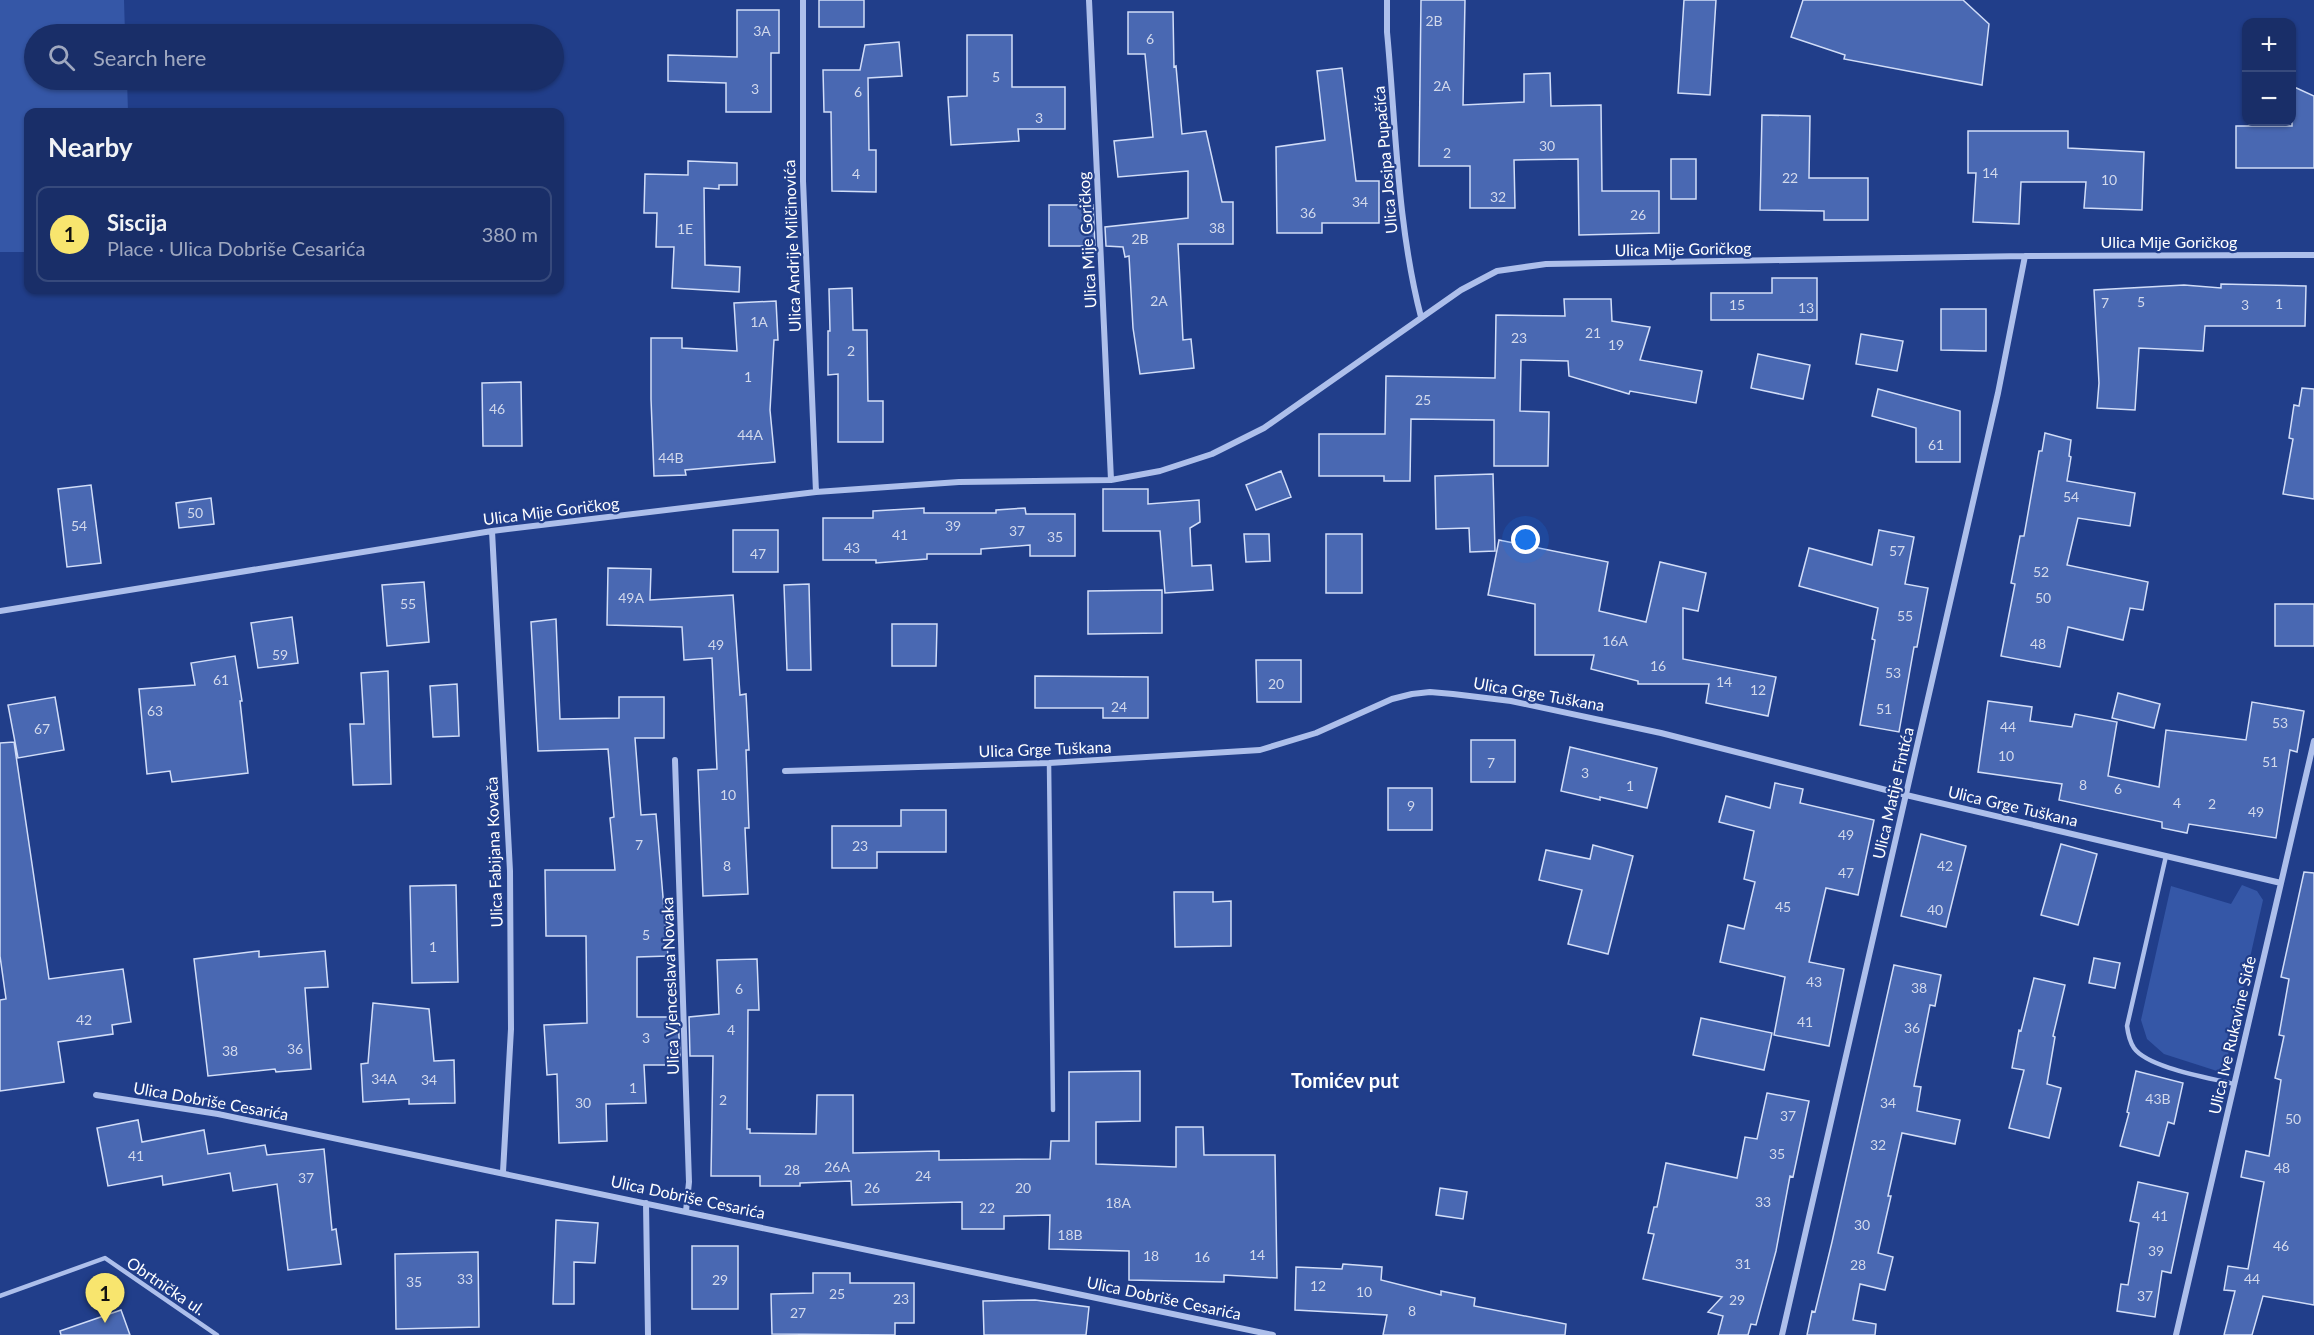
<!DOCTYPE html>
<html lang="en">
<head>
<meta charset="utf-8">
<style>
	:root { --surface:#192e68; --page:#263a71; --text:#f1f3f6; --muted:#9fa8c0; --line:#374a7c; --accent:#f8e56e }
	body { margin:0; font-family:Lato,sans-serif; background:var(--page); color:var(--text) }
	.controls { position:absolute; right:18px; top:18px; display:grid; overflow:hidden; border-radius:12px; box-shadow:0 2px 4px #0004 }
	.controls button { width:54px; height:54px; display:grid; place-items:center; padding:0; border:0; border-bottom:2px solid var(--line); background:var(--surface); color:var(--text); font:30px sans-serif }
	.you { position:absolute; left:1526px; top:540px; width:21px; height:21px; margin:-15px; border:4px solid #fff; border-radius:50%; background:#1a73e8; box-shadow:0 0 0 9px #1a73e833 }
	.badge { display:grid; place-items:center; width:39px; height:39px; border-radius:50%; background:var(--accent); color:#111; font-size:20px; font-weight:700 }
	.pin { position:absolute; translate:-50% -50px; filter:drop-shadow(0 2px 3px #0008) }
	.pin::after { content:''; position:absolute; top:32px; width:21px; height:18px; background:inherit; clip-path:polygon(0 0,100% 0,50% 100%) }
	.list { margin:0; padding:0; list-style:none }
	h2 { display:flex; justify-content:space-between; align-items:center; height:78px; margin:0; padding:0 24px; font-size:26px }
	h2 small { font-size:20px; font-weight:400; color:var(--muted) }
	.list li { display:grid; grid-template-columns:39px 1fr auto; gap:18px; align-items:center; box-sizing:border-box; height:96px; margin:0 12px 12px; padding:0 12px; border:2px solid var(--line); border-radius:12px }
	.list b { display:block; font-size:22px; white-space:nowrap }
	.list p { margin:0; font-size:20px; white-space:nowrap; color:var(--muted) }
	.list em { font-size:20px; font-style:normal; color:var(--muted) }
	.icon { flex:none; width:33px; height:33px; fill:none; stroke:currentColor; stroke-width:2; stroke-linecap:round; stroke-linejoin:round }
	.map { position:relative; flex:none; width:2314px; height:1335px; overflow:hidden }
	.search { position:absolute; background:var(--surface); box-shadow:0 2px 4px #0004; left:24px; top:24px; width:540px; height:66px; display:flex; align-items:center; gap:15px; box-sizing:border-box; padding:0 21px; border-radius:33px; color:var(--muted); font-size:22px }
	.panel { position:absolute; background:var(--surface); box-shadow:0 2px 4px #0004; left:24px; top:108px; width:540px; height:186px; border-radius:12px }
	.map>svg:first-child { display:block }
</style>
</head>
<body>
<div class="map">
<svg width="2314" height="1335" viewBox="0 0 2314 1335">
	<rect width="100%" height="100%" fill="#213e8a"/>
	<!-- green -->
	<path fill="#3557a7" d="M0 0H124L125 34H34V80H127L128 112H28V252H0Z
		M2242 885 2257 891 2263 900 2226 1064 2217 1071 2164 1054 2147 1039 2141 1020 2171 886 2231 904Z"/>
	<!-- building -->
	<path fill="#4968b2" stroke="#d1ddf8" stroke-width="1.5" d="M819 0H864V27H819Z
		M1421 0H1465L1463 105 1524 102V74L1550 73 1551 106 1601 105 1602 191H1659V233L1579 235 1578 159 1514 160 1515 208H1470V166H1419Z
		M1684 0H1716L1710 95 1678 93Z
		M1803 0H1963L1989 24 1982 85 1844 59 1845 55 1791 37Z
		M737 10H779V53H771V112H726V83L668 81V55L737 57Z
		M1128 12H1173L1174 67 1176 66 1182 134 1206 131 1222 202H1233V244H1178L1183 340 1191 339 1194 368 1140 374 1133 328 1129 256 1125 257 1123 247 1106 246 1105 227 1188 218V171L1118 177 1114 141 1153 137 1145 54H1128Z
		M967 35H1012V87H1065V129H1018L1019 141 951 145 948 97 967 96Z
		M899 42 902 76 868 78 869 150H876V192L832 191 831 112H824L823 70H860L865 45Z
		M1342 68 1356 181H1379V223H1322V233H1277L1276 147 1325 140 1317 71Z
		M2292 86 2314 96V168H2236V126H2292Z
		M1762 115 1810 116 1809 178H1868V220H1824V211L1760 210Z
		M1968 131H2068V148L2144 152 2142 210 2084 208 2086 182H2021L2019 224 1973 222 1976 173H1968Z
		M1671 159H1696V199H1671Z
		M688 161 737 163V185H719V189L704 188 705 265 740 267 739 292 672 288 674 247H656L657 213H644L645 174 688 175Z
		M1049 205H1093L1095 246H1049Z
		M1772 278H1817V320H1711V293H1772Z
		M2221 284 2306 286 2305 326H2205L2203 351 2139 348 2135 410 2097 408 2099 383 2094 290 2184 285 2221 288Z
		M852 288 853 330H867L868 401H883V442H838V374L828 375V331H830L829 289Z
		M1564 299H1611L1612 321 1650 327 1640 360 1702 371 1696 403 1630 391 1629 394 1569 376 1568 361 1521 360 1520 411 1549 412 1548 466H1494V420L1411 419 1410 481H1384V476H1319V434H1385L1386 376 1495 378 1496 315 1565 316Z
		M776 301 778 340H774L770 410 775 462 685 470 686 475 654 476 651 399V338H682V348L737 351 734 303Z
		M1941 309H1986V351L1941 350Z
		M1861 334 1903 341 1897 371 1856 364Z
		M1758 354 1810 365 1803 399 1751 388Z
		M521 382 522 446H483L482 383Z
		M2302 388 2314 389V499L2283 494 2293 439 2289 438 2294 405 2299 406Z
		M1878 389 1960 411V462H1916V428L1872 416Z
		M2045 433 2071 440 2069 456 2071 457 2067 481 2135 493 2130 526 2078 518 2067 565 2148 582 2143 610 2130 608 2123 640 2068 627 2060 667 2001 656 2015 584 2011 583 2020 536H2024L2039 451H2042Z
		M1281 471 1291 497 1256 510 1246 485Z
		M1493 474 1495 551 1470 552 1469 528 1436 529 1435 476Z
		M91 485 101 563 67 567 58 489Z
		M1103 489H1148V504L1199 500 1200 522 1190 528 1192 566 1211 565 1213 590 1165 593 1160 531H1103Z
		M211 498 214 524 179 528 176 503Z
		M924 508V513H996V510L1025 508 1026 514H1075V556H1030V545L981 549V554H927V559L876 563V560H823V518H873V511Z
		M733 530H778V572H733Z
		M1879 530 1914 537 1905 584 1928 588 1917 647H1914L1899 732 1860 725 1875 640 1872 639 1878 608 1799 586 1809 548 1872 565Z
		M1244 534H1269L1270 561 1246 562Z
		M1326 534H1362V593H1326Z
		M1499 540 1608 562 1599 611 1646 622 1660 562 1706 573 1698 611 1683 608V659L1776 677 1768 716 1706 703 1709 684H1638V681L1591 669 1594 655H1535V604L1488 595Z
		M608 568 651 569 650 600 733 595 740 695 746 694 749 750H746L749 828H745L748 894 703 896 698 770 717 769 712 658 684 660 682 627 607 625Z
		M424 582 429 642 387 646 382 585Z
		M809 584 811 670H787L784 585Z
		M1162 590V633L1088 634V591Z
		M2275 604H2314V646H2275Z
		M292 617 298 663 258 668 251 623Z
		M556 619 560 719 619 718V697H664V738H635L641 815 656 814 668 956 637 957V1017H678L680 1056H667V1065H644L646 1103 606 1104 607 1141 559 1143 557 1074 547 1075 544 1025 587 1023 586 936H546L545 870H615L610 818 614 817 608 749 538 751 531 622Z
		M892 624H937L936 666H892Z
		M235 656 242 701H240L248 773 172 782 170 771 147 774 139 689 195 685 191 663Z
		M1256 660H1301V702H1257Z
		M388 671 391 784 353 785 350 724H364L361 673Z
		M1035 676 1148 677V718H1103V708H1035Z
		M457 684 459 736 433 737 430 686Z
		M2118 693 2160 704 2154 728 2112 718Z
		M55 697 64 750 18 758 8 705Z
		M1988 701 2032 707 2030 721 2072 727 2075 714 2117 722 2108 776 2159 787 2166 730 2246 740 2252 702 2304 711 2297 752 2290 750 2276 838 2189 824 2187 833 2162 828V822L2059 800 2062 784 1978 772Z
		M1471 740H1515V782H1471Z
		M14 742 49 979 123 969 131 1022 112 1025 113 1034 58 1042 64 1082 0 1091V1000L6 999 0 956V743Z
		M1570 747 1657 768 1647 808 1600 797V800L1561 791Z
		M1775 783 1803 789 1800 803 1874 820 1858 895 1826 888 1809 962 1844 969 1829 1046 1774 1035 1785 977 1720 962 1728 925 1744 929 1755 882 1744 879 1754 831 1719 822 1726 796 1770 808Z
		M1388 788H1432V830H1388Z
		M901 810H946V852H877V868H832V826H901Z
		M1921 834 1966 846 1946 927 1901 916Z
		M2061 844 2097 854 2078 925 2041 915Z
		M1593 845 1633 856 1608 954 1568 944 1582 890 1539 880 1546 850 1590 859Z
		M2304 872 2314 873V1305L2263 1296 2252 1335H2224L2235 1291 2224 1290 2228 1266 2248 1269 2264 1182 2241 1177 2246 1151 2269 1156 2281 1080 2275 1078 2284 1036 2279 1035 2289 979 2281 977Z
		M456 885 458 982 412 983 410 886Z
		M1174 892H1213V902L1231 901V946L1175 947Z
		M259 951V957L325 951 328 987 305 988 311 1069 276 1072 275 1069 208 1076 194 959Z
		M2094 958 2120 963 2115 988 2089 983Z
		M757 959 759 1010H748L747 1129H750V1133L816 1134 817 1095H853V1153L939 1151V1160L1050 1159 1051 1141H1069V1072L1140 1071V1121L1096 1122V1164L1176 1167V1127H1203L1204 1155H1275L1277 1278 1224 1275V1282L1129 1280V1251L1049 1249 1050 1215 1004 1216V1229H962V1202L852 1205 851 1181 800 1183V1186H760V1176H711L713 1056H690L689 1017 719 1014 717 960Z
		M1894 965 1941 975 1935 1006 1930 1005 1914 1086 1921 1087 1917 1111 1960 1120 1955 1144 1902 1133 1888 1196H1891L1878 1253 1893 1257 1885 1290 1860 1284 1853 1320 1876 1324 1875 1335H1807L1812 1311 1815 1312 1832 1242Z
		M2034 978 2065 985 2053 1036 2055 1037 2047 1084 2061 1088 2049 1138 2009 1128 2024 1070 2012 1068 2019 1030 2021 1031Z
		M373 1003 429 1009 434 1061 454 1060 455 1103 409 1104V1099L363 1102 361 1064 368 1063Z
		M1701 1018 1772 1033 1764 1070 1693 1055Z
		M2136 1071 2183 1083 2174 1124 2168 1122 2159 1156 2120 1146 2129 1113 2127 1112Z
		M1767 1093 1809 1101 1793 1177 1790 1176 1776 1251 1756 1325 1751 1324 1748 1335H1718L1723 1316 1708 1312 1722 1297 1643 1279 1654 1234 1648 1233 1654 1207H1657L1666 1163 1737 1178 1745 1137 1757 1139Z
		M138 1120 142 1142 204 1130 208 1154 265 1145 267 1155 324 1149 332 1230 336 1229 341 1264 288 1270 277 1184 233 1191 230 1173 163 1185 162 1176 108 1186 97 1128Z
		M2138 1182 2188 1193 2171 1273 2162 1271 2155 1317 2117 1311 2121 1284 2128 1285 2139 1223 2130 1221Z
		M1440 1188 1467 1192 1463 1219 1436 1215Z
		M556 1220 598 1223 595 1263 574 1262V1304H553Z
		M692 1246H738V1309H692Z
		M478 1252 479 1327 396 1329 395 1254Z
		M1343 1264 1382 1267 1381 1280 1441 1295V1291L1475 1298 1474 1306 1566 1324 1565 1335H1383L1387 1315 1295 1310 1296 1267 1342 1269Z
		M813 1273H850V1283H914V1323H895V1335L772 1334 771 1294 813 1293Z
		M1035 1300 1089 1307 1086 1335H984L983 1301Z
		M121 1310 130 1335H61L60 1331Z"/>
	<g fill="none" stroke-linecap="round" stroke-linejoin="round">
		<!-- lane -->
		<path stroke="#adbfeb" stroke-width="4.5" d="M1049 763 1053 1110
			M2166 856 2127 1026C2128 1034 2130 1042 2134 1048 2148 1068 2211 1078 2234 1084
			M0 1296 105 1258 217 1335"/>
		<!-- street -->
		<path stroke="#adbfeb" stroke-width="6" d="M803 0V181L816 492
			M1089 0 1111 480
			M1387 0V32C1396 126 1397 225 1421 317
			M492 531 510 871 511 1029 503 1172
			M0 611 492 531 816 492 959 482 1111 480 1160 471 1212 454 1264 428 1461 290 1497 271 1546 264 2025 256 2314 255
			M675 760 689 1182 686 1211
			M785 771 1049 763 1260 750 1316 733 1392 699 1412 694 1430 692 1453 694 1511 701 1661 733 1906 795 2281 883
			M96 1095 218 1114 1273 1335
			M646 1203 648 1335
			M1782 1335 1998 393 2025 256
			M2176 1335 2314 741"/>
	</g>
	<g text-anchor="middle" stroke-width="4.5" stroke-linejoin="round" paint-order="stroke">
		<!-- number labels -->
		<g font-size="14" fill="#d2d9ec">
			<text x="1434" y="26">2B</text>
			<text x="762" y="36">3A</text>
			<text x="1150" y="44">6</text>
			<text x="996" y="82">5</text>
			<text x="1442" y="91">2A</text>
			<text x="755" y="94">3</text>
			<text x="858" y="97">6</text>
			<text x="1039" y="123">3</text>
			<text x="1547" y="151">30</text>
			<text x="1447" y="158">2</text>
			<text x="1990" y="178">14</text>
			<text x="856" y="179">4</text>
			<text x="1790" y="183">22</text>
			<text x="2109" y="185">10</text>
			<text x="1498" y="202">32</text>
			<text x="1360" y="207">34</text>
			<text x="1308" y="218">36</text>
			<text x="1638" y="220">26</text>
			<text x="1217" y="233">38</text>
			<text x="685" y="234">1E</text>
			<text x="1140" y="244">2B</text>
			<text x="1159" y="306">2A</text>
			<text x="2141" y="307">5</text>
			<text x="2105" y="308">7</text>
			<text x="2279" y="309">1</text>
			<text x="1737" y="310">15</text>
			<text x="2245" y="310">3</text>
			<text x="1806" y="313">13</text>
			<text x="759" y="327">1A</text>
			<text x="1593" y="338">21</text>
			<text x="1519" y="343">23</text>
			<text x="1616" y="350">19</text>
			<text x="851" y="356">2</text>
			<text x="748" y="382">1</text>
			<text x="1423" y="405">25</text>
			<text x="497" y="414">46</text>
			<text x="750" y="440">44A</text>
			<text x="1936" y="450">61</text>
			<text x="671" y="463">44B</text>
			<text x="2071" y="502">54</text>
			<text x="195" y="518">50</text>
			<text x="79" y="531">54</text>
			<text x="953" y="531">39</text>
			<text x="1017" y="536">37</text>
			<text x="900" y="540">41</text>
			<text x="1055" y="542">35</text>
			<text x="852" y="553">43</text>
			<text x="1897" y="556">57</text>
			<text x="758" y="559">47</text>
			<text x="2041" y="577">52</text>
			<text x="631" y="603">49A</text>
			<text x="2043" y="603">50</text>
			<text x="408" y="609">55</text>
			<text x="1905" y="621">55</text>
			<text x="1615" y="646">16A</text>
			<text x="2038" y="649">48</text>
			<text x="716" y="650">49</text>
			<text x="280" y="660">59</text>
			<text x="1658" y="671">16</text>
			<text x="1893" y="678">53</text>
			<text x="221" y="685">61</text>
			<text x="1724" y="687">14</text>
			<text x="1276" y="689">20</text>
			<text x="1758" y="695">12</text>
			<text x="1119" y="712">24</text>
			<text x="1884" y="714">51</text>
			<text x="155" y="716">63</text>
			<text x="2280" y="728">53</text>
			<text x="2008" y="732">44</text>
			<text x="42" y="734">67</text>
			<text x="2006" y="761">10</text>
			<text x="2270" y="767">51</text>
			<text x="1491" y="768">7</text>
			<text x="1585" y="778">3</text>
			<text x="2083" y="790">8</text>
			<text x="1630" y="791">1</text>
			<text x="2118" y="794">6</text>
			<text x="728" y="800">10</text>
			<text x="2177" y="808">4</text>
			<text x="2212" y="809">2</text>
			<text x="1411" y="811">9</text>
			<text x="2256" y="817">49</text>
			<text x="1846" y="840">49</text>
			<text x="639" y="850">7</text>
			<text x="860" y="851">23</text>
			<text x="727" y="871">8</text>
			<text x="1945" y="871">42</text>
			<text x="1846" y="878">47</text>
			<text x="1783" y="912">45</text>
			<text x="1935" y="915">40</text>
			<text x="646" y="940">5</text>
			<text x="433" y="952">1</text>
			<text x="1814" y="987">43</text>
			<text x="1919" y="993">38</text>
			<text x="739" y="994">6</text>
			<text x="84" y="1025">42</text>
			<text x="1805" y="1027">41</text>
			<text x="1912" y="1033">36</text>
			<text x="731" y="1035">4</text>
			<text x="646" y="1043">3</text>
			<text x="295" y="1054">36</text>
			<text x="230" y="1056">38</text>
			<text x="384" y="1084">34A</text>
			<text x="429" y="1085">34</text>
			<text x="633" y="1093">1</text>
			<text x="2158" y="1104">43B</text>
			<text x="723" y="1105">2</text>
			<text x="583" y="1108">30</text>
			<text x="1888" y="1108">34</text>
			<text x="1788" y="1121">37</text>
			<text x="2293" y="1124">50</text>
			<text x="1878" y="1150">32</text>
			<text x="1777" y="1159">35</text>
			<text x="136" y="1161">41</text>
			<text x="837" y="1172">26A</text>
			<text x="2282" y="1173">48</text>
			<text x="792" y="1175">28</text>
			<text x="923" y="1181">24</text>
			<text x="306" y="1183">37</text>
			<text x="872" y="1193">26</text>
			<text x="1023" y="1193">20</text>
			<text x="1763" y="1207">33</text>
			<text x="1118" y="1208">18A</text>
			<text x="987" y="1213">22</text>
			<text x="2160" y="1221">41</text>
			<text x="1862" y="1230">30</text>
			<text x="1070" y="1240">18B</text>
			<text x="2281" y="1251">46</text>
			<text x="2156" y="1256">39</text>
			<text x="1257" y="1260">14</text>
			<text x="1151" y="1261">18</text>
			<text x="1202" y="1262">16</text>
			<text x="1743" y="1269">31</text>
			<text x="1858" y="1270">28</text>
			<text x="465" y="1284">33</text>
			<text x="2252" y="1284">44</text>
			<text x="720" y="1285">29</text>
			<text x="414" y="1287">35</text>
			<text x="1318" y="1291">12</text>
			<text x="1364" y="1297">10</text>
			<text x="837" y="1299">25</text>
			<text x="2145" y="1301">37</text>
			<text x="901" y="1304">23</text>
			<text x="1737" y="1305">29</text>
			<text x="1412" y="1316">8</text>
			<text x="798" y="1318">27</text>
		</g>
		<!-- street labels -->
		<g font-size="16" fill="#fff" stroke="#213e8a">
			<text transform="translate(1385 160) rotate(-95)" y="6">Ulica Josipa Pupačića</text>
			<text transform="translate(1087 240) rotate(-93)" y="6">Ulica Mije Goričkog</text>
			<text x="2169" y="248">Ulica Mije Goričkog</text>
			<text transform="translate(792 246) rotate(-92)" y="6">Ulica Andrije Milčinovića</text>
			<text transform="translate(1683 249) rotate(-1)" y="6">Ulica Mije Goričkog</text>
			<text transform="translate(551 511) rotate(-7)" y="6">Ulica Mije Goričkog</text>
			<text transform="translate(1539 694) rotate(10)" y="6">Ulica Grge Tuškana</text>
			<text transform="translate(1045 749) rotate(-2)" y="6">Ulica Grge Tuškana</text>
			<text transform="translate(1893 793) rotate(-77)" y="6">Ulica Matije Fintića</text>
			<text transform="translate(2013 806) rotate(13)" y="6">Ulica Grge Tuškana</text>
			<text transform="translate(494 852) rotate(-92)" y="6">Ulica Fabijana Kovača</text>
			<text transform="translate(670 986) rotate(-92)" y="6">Ulica Vjenceslava Novaka</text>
			<text transform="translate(2232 1035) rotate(-77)" y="6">Ulica Ive Rukavine Siđe</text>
			<text transform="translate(211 1101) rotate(10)" y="6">Ulica Dobriše Cesarića</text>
			<text transform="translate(688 1197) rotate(12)" y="6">Ulica Dobriše Cesarića</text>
			<text transform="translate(166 1286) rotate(34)" y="6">Obrtnička ul.</text>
			<text transform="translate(1164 1298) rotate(12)" y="6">Ulica Dobriše Cesarića</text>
		</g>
		<!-- quarter labels -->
		<g font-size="20" font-weight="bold" fill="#fff" stroke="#213e8a">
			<text x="1345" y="1088">Tomićev put</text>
		</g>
	</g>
</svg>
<div class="controls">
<button>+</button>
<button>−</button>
</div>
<div class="you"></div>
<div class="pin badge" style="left:105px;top:1323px">1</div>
<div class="search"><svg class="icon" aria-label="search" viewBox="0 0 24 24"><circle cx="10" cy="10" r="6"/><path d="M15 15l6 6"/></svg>Search here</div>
<section class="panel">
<h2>Nearby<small></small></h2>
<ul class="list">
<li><span class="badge">1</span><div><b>Siscija</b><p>Place · Ulica Dobriše Cesarića</p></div><em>380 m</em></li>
</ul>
</section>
</div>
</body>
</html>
